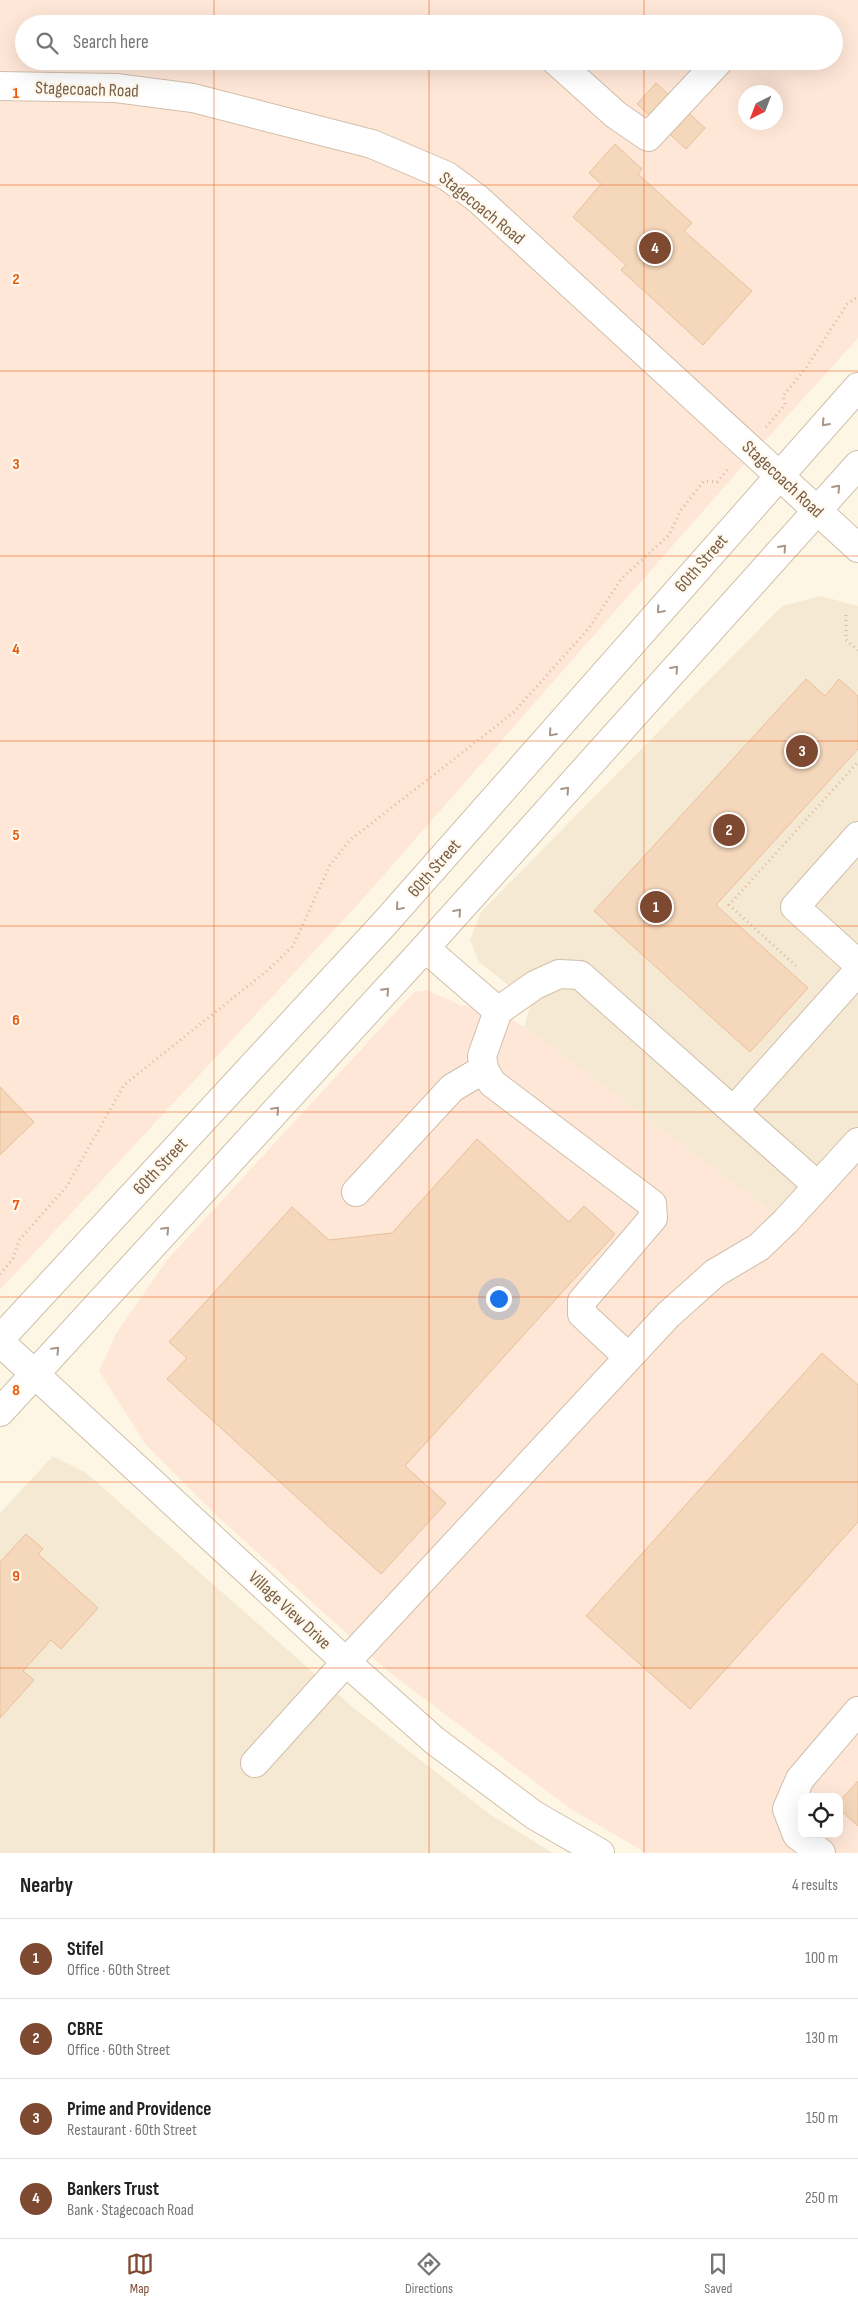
<!DOCTYPE html>
<html lang="en">
<head>
<meta charset="utf-8">
<style>
	:root { --surface:#fff; --page:#f6f6f6; --text:#222; --muted:#767676; --line:#e0e0e0; --accent:#7e4931 }
	body { margin:0; font-family:"Sofia Sans Condensed",sans-serif; background:var(--page); color:var(--text) }
	.controls { position:absolute; right:15px; bottom:15px; display:grid; overflow:hidden; border-radius:10px; box-shadow:0 5px 20px #0002 }
	.controls button { width:45px; height:45px; display:grid; place-items:center; padding:0; border:0; border-bottom:1px solid var(--line); background:var(--surface); color:var(--text); font:25px sans-serif }
	.compass { position:absolute; left:738px; top:85px; width:45px; height:45px; border-radius:50%; background:var(--surface); box-shadow:0 5px 20px #0002; rotate:222deg }
	.you { position:absolute; left:498px; top:1298px; width:18px; height:18px; margin:-12px; border:4px solid #fff; border-radius:50%; background:#1a73e8; box-shadow:0 0 0 8px #1a73e833 }
	.badge { display:grid; place-items:center; width:32px; height:32px; border-radius:50%; background:var(--accent); color:#fff; font-size:16px; font-weight:700 }
	.pin { position:absolute; translate:-50% -50%; border:2px solid #fff; box-shadow:0 1px 5px #0006 }
	.list { margin:0; padding:0; list-style:none }
	h2 { display:flex; justify-content:space-between; align-items:center; height:65px; margin:0; padding:0 20px; font-size:21px }
	h2 small { font-size:16px; font-weight:400; color:var(--muted) }
	.list li { display:grid; grid-template-columns:32px 1fr auto; gap:15px; align-items:center; box-sizing:border-box; height:80px; padding:0 20px; border-top:1px solid var(--line) }
	.list b { display:block; font-size:19px; white-space:nowrap }
	.list p { margin:0; font-size:16px; white-space:nowrap; color:var(--muted) }
	.list em { font-size:16px; font-style:normal; color:var(--muted) }
	.icon { flex:none; width:28px; height:28px; fill:none; stroke:currentColor; stroke-width:2; stroke-linecap:round; stroke-linejoin:round }
	.map { position:relative; flex:none; width:858px; height:1853px; overflow:hidden }
	.search { position:absolute; background:var(--surface); box-shadow:0 5px 20px #0002; left:15px; right:15px; top:15px; height:55px; display:flex; align-items:center; gap:12px; box-sizing:border-box; padding:0 18px; border-radius:28px; color:var(--muted); font-size:19px }
	.sheet { height:385px; background:var(--surface) }
	nav { display:flex; justify-content:space-around; align-items:center; box-sizing:border-box; height:70px; border-top:1px solid var(--line); background:var(--surface); font-size:14px; color:var(--muted) }
	nav a { display:grid; justify-items:center; gap:2px }
	nav .on { color:var(--accent) }
	.map>svg:first-child { display:block }
</style>
</head>
<body>
<div class="map">
<svg width="858" height="1853" viewBox="0 0 858 1853">
	<rect width="100%" height="100%" fill="#fef6e5"/>
	<!-- residential -->
	<path fill="#f6e9d3" d="M821 596 858 606V1142L785 1222 524 1027 531 1003 479 962 470 940 481 912 782 606Z
		M53 1456 85 1472 355 1709 491 1815 553 1853H0V1513Z"/>
	<!-- commercial -->
	<path fill="#ffe7d8" fill-rule="evenodd" d="M0 0H858V338L754 453 360 902 0 1290ZM24 24H834V61H24ZM746 92H776V122H746Z
		M427 990 460 1005 498 1011 524 1027 785 1222 858 1142V1853H646L571 1809 389 1672 217 1516 146 1445 99 1371 116 1334 167 1260 414 992ZM802 1797H839V1834H802Z"/>
	<!-- building -->
	<path fill="#f5d7bb" stroke="#e9bf9a" d="M656 83 705 128 686 149 637 104Z
		M615 144 642 169 638 174 692 223 684 231 752 291 703 345 621 270 626 265 573 217 601 184 589 173Z
		M806 679 825 696 839 679 858 696V749L716 905 808 988 750 1052 594 911Z
		M0 1087 34 1122 0 1155Z
		M477 1139 569 1222 584 1206 615 1234 405 1466 446 1503 381 1574 167 1379 187 1358 169 1342 292 1207 329 1240 392 1233Z
		M822 1353 858 1385V1522L690 1709 586 1616Z
		M26 1534 43 1549 38 1554 98 1608 61 1649 51 1640 23 1671 34 1680 0 1718V1562Z
		M858 1781V1826L839 1809V1802Z"/>
	<g fill="none" stroke-linecap="round" stroke-linejoin="round">
		<!-- minor casing -->
		<g stroke="#d0bfaa" stroke-width="30">
			<path id="minor" d="M556 61 616 115 648 137 719 61
				M0 86 116 88 193 98 372 144 447 176 478 199 858 548
				M858 836 795 907 858 964
				M425 948 498 1011
				M734 1110 858 971
				M356 1192 452 1088 484 1069
				M0 1339 384 924 858 387
				M0 1342 346 1662 435 1741 534 1815 600 1853
				M628 1357 582 1314V1301L653 1218 652 1204 492 1083 484 1069 482 1056 498 1011 535 985 559 974 580 975 818 1186
				M0 1412 425 948 858 465
				M255 1763 346 1662 668 1315 715 1273 759 1247 785 1222 858 1142
				M821 1853 797 1835 787 1809 800 1779 858 1711"/>
		</g>
		<!-- path -->
		<path stroke="#dabb9e" stroke-width="3" stroke-dasharray="1 4" stroke-linecap="butt" d="M766 427 785 405 783 396 808 365 847 304 858 297
			M846 615V640L858 650
			M796 966 729 905 858 762
			M0 1274 13 1259 19 1240 67 1186 124 1085 268 970 293 946 330 865 350 840 513 713 589 628 622 578 669 535 681 510 704 481 717 482 730 467"/>
		<!-- minor -->
		<use href="#minor" stroke="#fff" stroke-width="28"/>
	</g>
	<!-- one-way arrows -->
	<defs><path id="oneway-chevron" d="M-2-3.5L2.5 0L-2 3.5" fill="none" stroke-width="1.6" stroke-linecap="round" stroke-linejoin="round" transform="scale(1.25)"/></defs>
	<g stroke="#a89688">
		<use href="#oneway-chevron" transform="translate(825 423) rotate(132)"/>
		<use href="#oneway-chevron" transform="translate(837 488) rotate(-48)"/>
		<use href="#oneway-chevron" transform="translate(783 548) rotate(-48)"/>
		<use href="#oneway-chevron" transform="translate(660 610) rotate(131)"/>
		<use href="#oneway-chevron" transform="translate(675 669) rotate(-48)"/>
		<use href="#oneway-chevron" transform="translate(552 733) rotate(131)"/>
		<use href="#oneway-chevron" transform="translate(566 790) rotate(-48)"/>
		<use href="#oneway-chevron" transform="translate(399 907) rotate(131)"/>
		<use href="#oneway-chevron" transform="translate(458 912) rotate(-48)"/>
		<use href="#oneway-chevron" transform="translate(386 991) rotate(-47)"/>
		<use href="#oneway-chevron" transform="translate(276 1110) rotate(-47)"/>
		<use href="#oneway-chevron" transform="translate(166 1230) rotate(-47)"/>
		<use href="#oneway-chevron" transform="translate(56 1350) rotate(-47)"/>
	</g>
	<!-- grid -->
	<path fill="none" stroke="#e8590c" stroke-width="1" stroke-opacity="0.55" d="M214 0V24M429 0V24M644 0V24M214 61V1853M429 61V1853M644 61V1853M0 185H858M0 371H858M0 556H858M0 741H858M0 926H858M0 1112H858M0 1297H858M0 1482H858M0 1668H858"/>
	<g text-anchor="middle" stroke-width="4.5" stroke-linejoin="round" paint-order="stroke">
		<!-- street labels -->
		<g font-size="18" fill="#795e48" stroke="#fff9ed">
			<text transform="translate(87 89) rotate(2)" y="6">Stagecoach Road</text>
			<text transform="translate(482 208) rotate(39)" y="6">Stagecoach Road</text>
			<text transform="translate(783 479) rotate(43)" y="6">Stagecoach Road</text>
			<text transform="translate(701 563) rotate(-49)" y="6">60th Street</text>
			<text transform="translate(434 868) rotate(-49)" y="6">60th Street</text>
			<text transform="translate(160 1166) rotate(-47)" y="6">60th Street</text>
			<text transform="translate(290 1610) rotate(43)" y="6">Village View Drive</text>
		</g>
	</g>
	<g font-size="16" text-anchor="middle" font-weight="bold" fill="#e8590c" stroke="#fff9ed" stroke-width="4.5" stroke-linejoin="round" paint-order="stroke">
		<text x="16" y="98">1</text>
		<text x="16" y="284">2</text>
		<text x="16" y="469">3</text>
		<text x="16" y="654">4</text>
		<text x="16" y="840">5</text>
		<text x="16" y="1025">6</text>
		<text x="16" y="1210">7</text>
		<text x="16" y="1395">8</text>
		<text x="16" y="1581">9</text>
	</g>
</svg>
<div class="controls">
<button><svg class="icon" aria-label="locate" viewBox="0 0 24 24"><circle cx="12" cy="12" r="6"/><path d="M12 2v4M12 18v4M2 12h4M18 12h4"/></svg></button>
</div>
<svg class="compass" viewBox="-18 -18 36 36"><path d="M0-13l5 13h-10z" fill="#e53935"/><path d="M0 13l5-13h-10z" fill="#767676"/></svg>
<div class="you"></div>
<div class="pin badge" style="left:656px;top:907px">1</div>
<div class="pin badge" style="left:729px;top:830px">2</div>
<div class="pin badge" style="left:802px;top:751px">3</div>
<div class="pin badge" style="left:655px;top:248px">4</div>
<div class="search"><svg class="icon" aria-label="search" viewBox="0 0 24 24"><circle cx="10" cy="10" r="6"/><path d="M15 15l6 6"/></svg>Search here</div>
</div>
<section class="sheet">
<h2>Nearby<small>4 results</small></h2>
<ul class="list">
<li><span class="badge">1</span><div><b>Stifel</b><p>Office · 60th Street</p></div><em>100 m</em></li>
<li><span class="badge">2</span><div><b>CBRE</b><p>Office · 60th Street</p></div><em>130 m</em></li>
<li><span class="badge">3</span><div><b>Prime and Providence</b><p>Restaurant · 60th Street</p></div><em>150 m</em></li>
<li><span class="badge">4</span><div><b>Bankers Trust</b><p>Bank · Stagecoach Road</p></div><em>250 m</em></li>
</ul>
</section>
<nav>
<a class="on"><svg class="icon" aria-label="map" viewBox="0 0 24 24"><path d="M3 6l6-2 6 2 6-2v14l-6 2-6-2-6 2zM9 4v14M15 6v14"/></svg>Map</a>
<a><svg class="icon" aria-label="directions" viewBox="0 0 24 24"><path d="M12 3l9 9-9 9-9-9zM9 14v-3h6M13 9l2 2-2 2"/></svg>Directions</a>
<a><svg class="icon" aria-label="saved" viewBox="0 0 24 24"><path d="M7 4h10v16l-5-4-5 4z"/></svg>Saved</a>
</nav>
</body>
</html>
